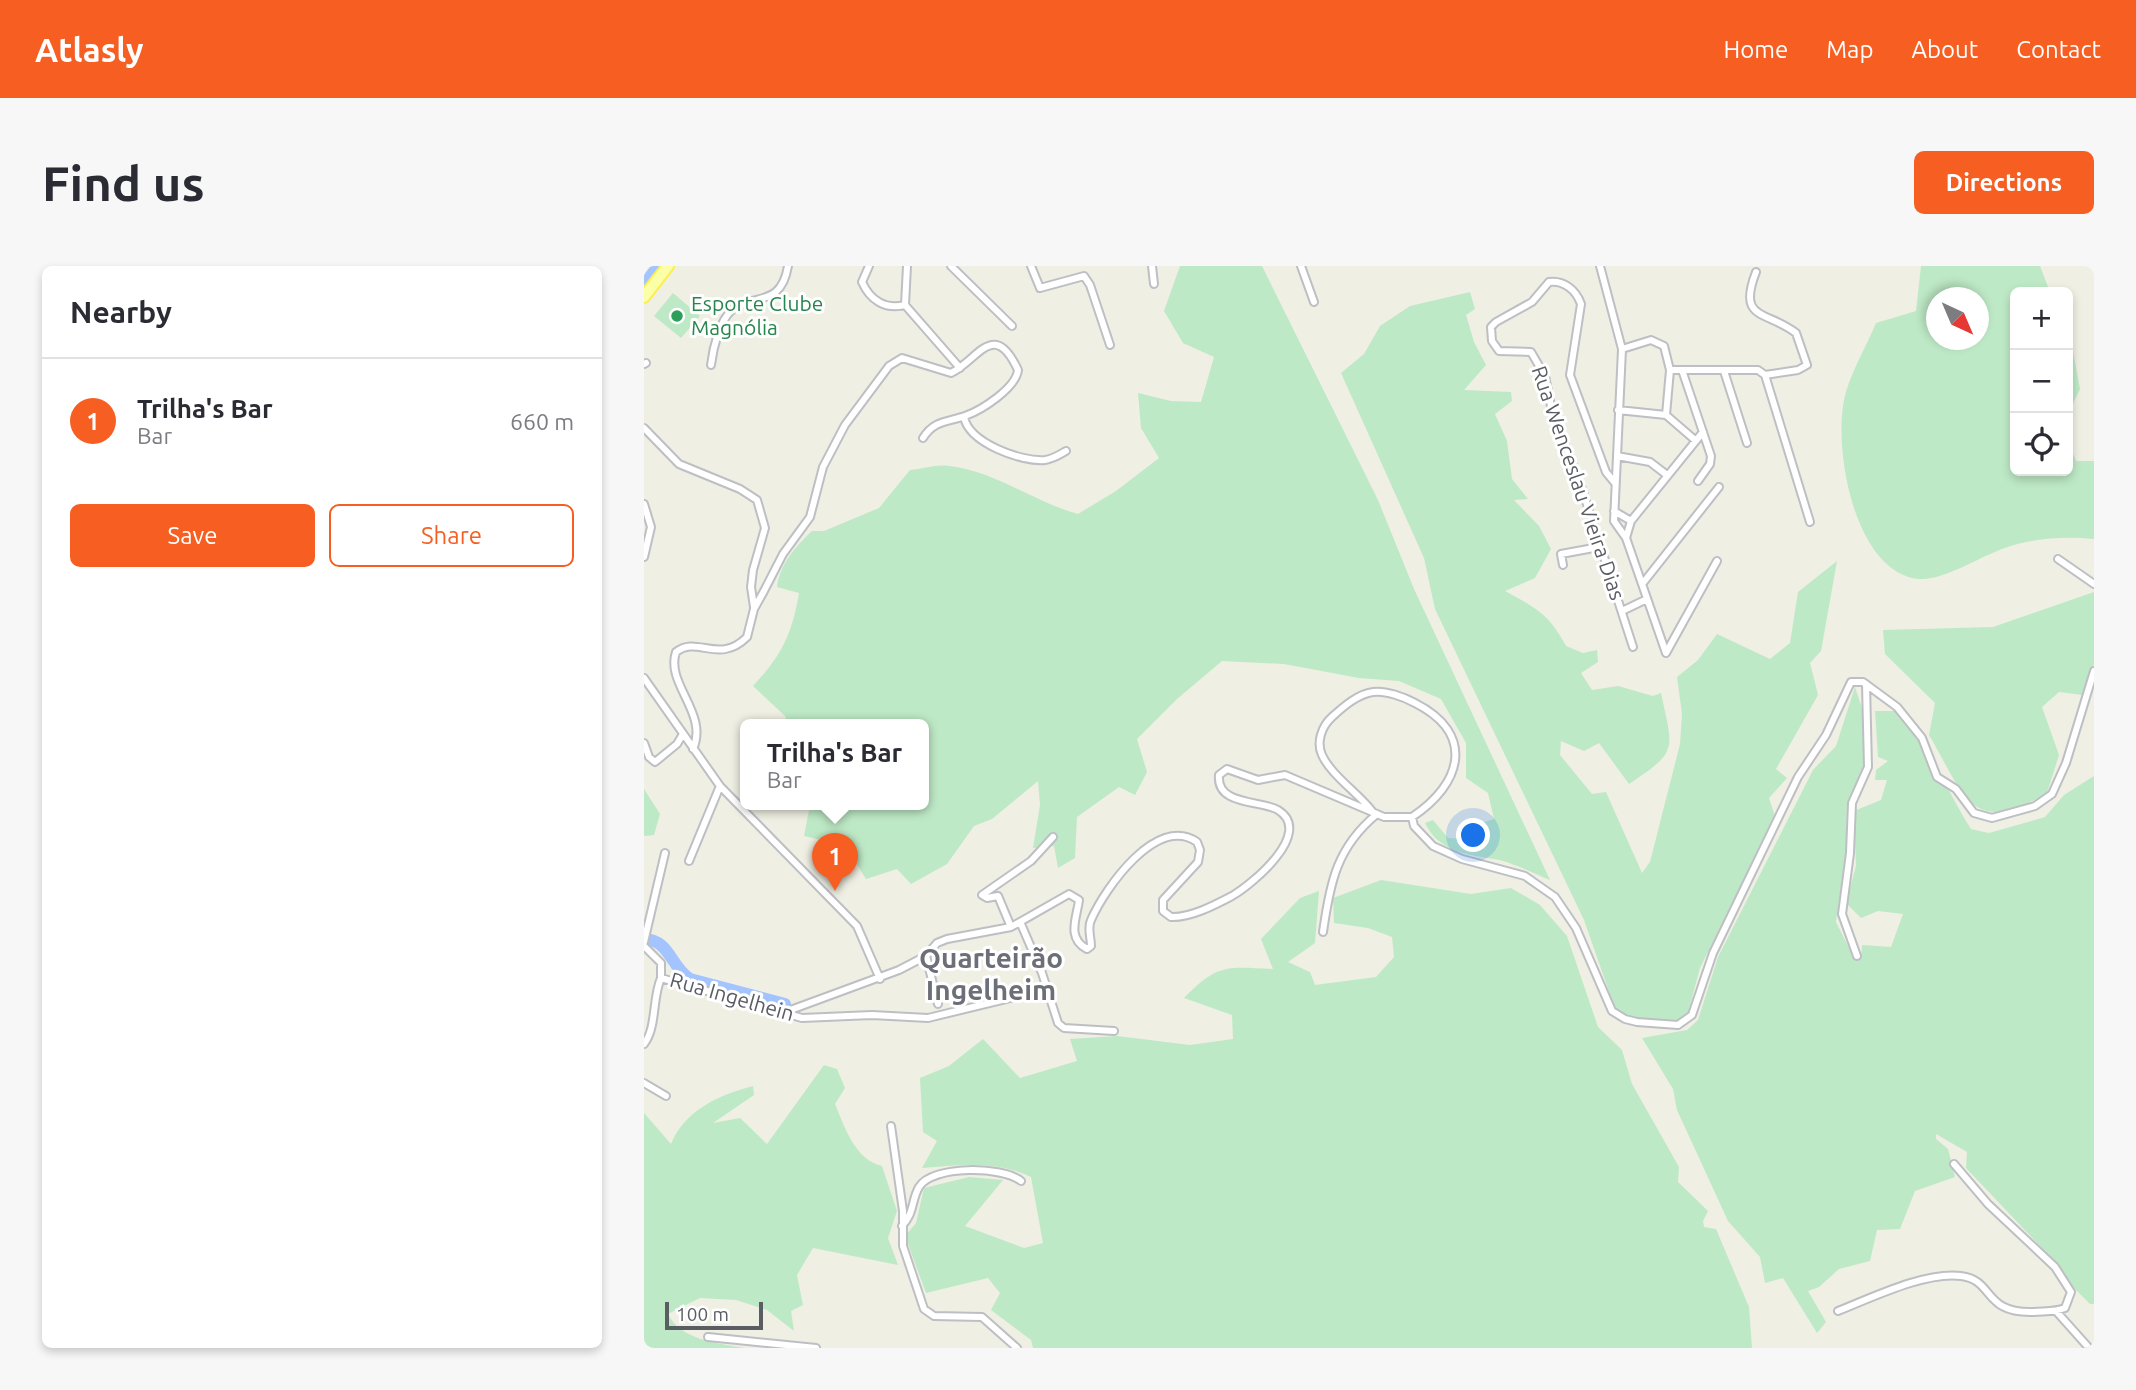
<!DOCTYPE html>
<html lang="en">
<head>
<meta charset="utf-8">
<style>
	:root { --surface:#fff; --page:#f7f7f7; --text:#2b2b33; --muted:#7c7c81; --line:#e1e1e2; --accent:#f65e22 }
	body { margin:0; font-family:Ubuntu,sans-serif; background:var(--page); color:var(--text) }
	.controls { position:absolute; right:21px; top:21px; display:grid; overflow:hidden; border-radius:10px; box-shadow:0 4px 10px #0003 }
	.controls button { width:63px; height:63px; display:grid; place-items:center; padding:0; border:0; border-bottom:2px solid var(--line); background:var(--surface); color:var(--text); font:35px sans-serif }
	.compass { position:absolute; left:1282px; top:21px; width:63px; height:63px; border-radius:50%; background:var(--surface); box-shadow:0 4px 10px #0003; rotate:136deg }
	.scale { position:absolute; left:21px; bottom:18px; width:98px; box-sizing:border-box; padding-left:7px; border:4px solid #5b5d65; border-top:0; font-size:19px; line-height:24px; white-space:nowrap; color:#5b5d65; -webkit-text-stroke:5px #fff; paint-order:stroke }
	.you { position:absolute; left:830px; top:570px; width:24px; height:24px; margin:-18px; border:5px solid #fff; border-radius:50%; background:#1a73e8; box-shadow:0 0 0 10px #1a73e833 }
	.badge { display:grid; place-items:center; width:46px; height:46px; border-radius:50%; background:var(--accent); color:#fff; font-size:23px; font-weight:700 }
	.pin { position:absolute; translate:-50% -58px; filter:drop-shadow(0 2px 4px #0008) }
	.pin::after { content:''; position:absolute; top:37px; width:24px; height:21px; background:inherit; clip-path:polygon(0 0,100% 0,50% 100%) }
	.popup { position:absolute; left:96px; top:453px; width:189px; height:91px; box-sizing:border-box; display:grid; place-content:center; border-radius:10px; background:var(--surface); filter:drop-shadow(0 2px 5px #0005); font-size:23px; white-space:nowrap; color:var(--muted) }
	.popup b { font-size:26px; color:var(--text) }
	.popup::after { content:''; position:absolute; left:50%; top:100%; margin-left:-14px; border:14px solid transparent; border-top-color:var(--surface) }
	.list { margin:0; padding:0; list-style:none }
	h2 { display:flex; justify-content:space-between; align-items:center; height:91px; margin:0; padding:0 28px; font-size:30px }
	h2 small { font-size:23px; font-weight:400; color:var(--muted) }
	.list li { display:grid; grid-template-columns:46px 1fr auto; gap:21px; align-items:center; box-sizing:border-box; height:126px; padding:0 28px; border-top:2px solid var(--line) }
	.list b { display:block; font-size:26px; white-space:nowrap }
	.list p { margin:0; font-size:23px; white-space:nowrap; color:var(--muted) }
	.list em { font-size:23px; font-style:normal; color:var(--muted) }
	.actions { display:flex; gap:14px; padding:21px 28px }
	.actions a { flex:1; padding:16px 0; border:2px solid var(--accent); border-radius:10px; text-align:center; font-size:24px; color:var(--accent) }
	.actions .main { background:var(--accent); color:#fff }
	.icon { flex:none; width:38px; height:38px; fill:none; stroke:currentColor; stroke-width:2; stroke-linecap:round; stroke-linejoin:round }
	.map { position:relative; flex:none; width:1450px; height:1082px; overflow:hidden; border-radius:10px }
	header { display:flex; align-items:center; gap:42px; box-sizing:border-box; height:98px; padding:0 35px; background:var(--accent); color:#fff }
	header strong { font-size:33px }
	nav { display:flex; gap:38px; margin-inline-start:auto; font-size:24px }
	.intro { display:flex; align-items:center; justify-content:space-between; box-sizing:border-box; height:168px; padding:0 42px }
	h1 { margin:0; font-size:49px }
	.button { padding:18px 32px; border-radius:10px; background:var(--accent); color:#fff; font-size:24px; font-weight:700 }
	main { display:flex; gap:42px; padding:0 42px }
	aside { flex:1; background:var(--surface); border-radius:10px; box-shadow:0 4px 10px #0003 }
	.map>svg:first-child { display:block }
</style>
</head>
<body>
<header>
<strong>Atlasly</strong>
<nav><a>Home</a><a>Map</a><a>About</a><a>Contact</a></nav>
</header>
<div class="intro"><h1>Find us</h1><a class="button">Directions</a></div>
<main>
<aside>
<h2>Nearby<small></small></h2>
<ul class="list">
<li><span class="badge">1</span><div><b>Trilha's Bar</b><p>Bar</p></div><em>660 m</em></li>
</ul>
<div class="actions"><a class="main">Save</a><a>Share</a></div>
</aside>
<div class="map">
<svg width="1450" height="1082" viewBox="0 0 1450 1082">
	<rect width="100%" height="100%" fill="#efefe3"/>
	<!-- green -->
	<path fill="#bee9c6" fill-rule="evenodd" d="M536 0H618L734 234 770 323 906 614C890 608 872 598 855 594 827 589 795 587 781 557L789 554 804 572 823 573 834 558 850 553 844 527 822 512V477L797 433 755 415 715 412 640 398 578 395 533 433 493 473 503 506 491 529 475 521 433 551 431 592 414 602 410 580 389 582 396 539 394 515 348 553 330 560 303 598 267 618 253 603 222 613 201 579 160 570 166 539H280V459H145L141 450 109 420C138 389 148 368 155 327L133 321C136 298 151 281 168 265H180L235 242 266 204C278 203 293 198 305 200 351 205 390 236 434 248L472 225 515 192 497 162 494 127 527 135 557 136 570 91 539 77 520 45Z
		M1277 0H1396L1406 26H1371V205H1424V176L1432 195H1450V273C1419 270 1390 272 1361 282 1337 290 1299 315 1275 313 1209 307 1187 176 1202 126 1209 102 1223 79 1232 57L1272 45ZM1293 32H1335V74H1293Z
		M826 26 831 43 822 49 830 76 842 99 820 124 867 126 868 135 851 148 863 175 868 213 884 233 870 234 895 260 907 283 891 312 861 325C892 342 905 348 922 380L939 387 953 384 954 396 937 407 948 424 974 420 1009 430 1017 427C1029 484 1035 485 985 518L955 477 940 485 917 475 916 489 948 528 962 526 998 607 1006 596 1036 478 1038 448 1033 411 1054 394 1073 368 1126 393 1146 377 1154 326 1193 295 1177 385 1166 397 1174 429 1132 503 1143 512 1125 532 1131 550 1056 702 1042 754 1035 757 976 749 969 737 940 654 791 343 780 292 697 107 720 88 736 60 766 40Z
		M29 27 56 50 37 72 10 50Z
		M1424 73 1427 74 1436 123 1424 148Z
		M1450 326V398L1439 429 1415 426 1398 441 1415 489 1403 527C1326 573 1320 528 1285 469L1291 437 1241 388 1239 364 1349 361Z
		M1211 421 1220 448 1225 502 1203 537 1202 584 1192 656 1210 692 1217 693 1218 679 1247 681 1259 648 1234 645 1217 652 1202 637 1212 600 1210 545 1237 534 1243 514H1231L1232 504 1244 495 1234 491 1231 445H1252C1285 477 1302 524 1327 563L1345 567 1401 551 1420 529 1450 510V1038H1446L1429 1021 1414 999 1322 902 1323 886 1292 868V873L1304 883 1311 911 1271 925 1256 963 1233 964 1226 995 1195 1003 1175 1021 1164 1025 1182 1056 1173 1067 1139 1012 1121 1017 1116 991 1084 955 1033 844 1029 823 998 772 1043 764 1054 754 1074 691 1169 504 1192 480Z
		M0 523 16 548 10 569 0 570Z
		M737 614 827 628 867 622 896 639 923 670 954 761 978 784 988 818 1035 901 1034 916 1064 945 1059 955 1060 961 1072 963 1105 1041 1108 1082H389L387 1074 347 1044 356 1027 344 1012 282 1027 261 970 272 957 280 922 325 911 359 914 321 960 380 982 399 977 387 911C353 894 315 899 278 902L293 875 279 866 276 812 305 800 339 773 376 812 433 795 426 773 473 770 546 779 589 773 588 749 540 732C574 697 583 701 629 703L617 673 656 632 675 625 671 677 644 696 666 706 671 719 732 711 750 691 748 671 724 662 690 657 689 632Z
		M180 799 193 803 201 822 191 838C201 861 210 893 238 900L253 945 244 972 254 999 169 982 153 1009 159 1039 147 1045 150 1065 123 1044 92 1034 56 1032 24 1048C36 1074 74 1077 100 1082H0V847L27 878C41 844 75 829 109 820L110 829 69 857 96 852 123 878Z"/>
	<g fill="none" stroke-linecap="round" stroke-linejoin="round">
		<!-- river -->
		<path stroke="#a3c4ff" stroke-width="12" d="M0 19 14 0
			M0 673C26 674 26 700 46 713L141 738"/>
		<!-- minor casing -->
		<g stroke="#bdbfc5" stroke-width="10">
			<path id="minor" d="M225 0 218 16C226 34 241 44 261 39
				M263 0 261 39 316 102
				M307 0 368 60
				M387 0 396 22 440 10 446 19 466 79
				M508 0 510 18
				M657 0 670 36
				M956 0 978 83 970 255 982 272 1022 387
				M1112 6C1093 55 1122 44 1152 67L1163 99 1154 104 1121 109
				M978 83 1007 74 1020 80 1026 104 1022 149
				M0 98 2 97
				M67 99C69 83 75 55 88 44 110 27 137 42 144 0
				M1026 104H1114L1121 109
				M1038 104 1067 190 1066 198 1054 215
				M1080 105 1103 177
				M1121 109 1166 256
				M974 144 1022 149 1051 174
				M320 151C325 177 377 196 401 194 409 193 415 189 422 185
				M0 162 35 198 96 223 113 234 121 262 109 304 107 321 110 341
				M973 190 1006 196 1023 209
				M971 217 962 206 926 109 937 38C932 24 920 14 905 16L888 36 852 56 847 61 848 75 855 85 887 86 901 110 908 145 938 223 989 381
				M0 238 7 261 0 291
				M970 245 987 255
				M982 272 987 255 1059 166
				M1414 293 1450 318
				M919 299 917 288 955 281
				M999 317 1075 221
				M978 345 1003 333
				M1022 387 1073 295
				M0 412 76 520 213 660 236 713
				M0 477 5 491 11 496 33 478 39 468
				M49 483C65 447 21 418 32 386 53 369 75 399 103 371L110 343 120 325 139 288 166 251 179 201 201 159 245 100 258 92 307 107C334 94 350 52 374 104 372 122 338 144 321 150 304 156 290 154 279 172
				M768 551 770 560 789 580 818 593 881 610 911 631 932 662 968 745 981 753 993 756 1034 759 1048 749 1069 687 1154 511 1182 469 1207 416H1219L1253 441 1278 472 1293 511 1312 523 1330 547 1348 552 1391 540 1408 528 1422 497 1450 405
				M45 595 76 520
				M377 658 398 707 414 757 420 762 470 765
				M367 661 354 630 343 632 338 629 387 595 409 571
				M679 666C686 616 693 581 733 548
				M0 676 21 587
				M0 680 17 697V712L158 752 228 749 284 752 403 723
				M282 690 294 738
				M1213 690 1198 648 1206 587 1208 537 1224 501 1222 418
				M141 746 255 704 282 690 293 677 303 673 367 661 425 628 435 634C433 651 422 672 443 683L447 680C447 671 443 662 447 654 461 622 513 548 553 576L556 584 554 596 519 634V645L527 651C546 652 571 639 588 630 607 619 671 567 634 544 617 534 572 540 575 509L583 503 614 514 641 509 740 551H768C818 518 832 468 771 437 760 431 741 424 729 426 714 428 700 440 688 451 678 460 672 476 678 489 687 509 714 527 728 545
				M0 778C13 762 8 732 17 712
				M0 817 22 830
				M247 860 259 945V980L280 1043 290 1050 338 1051 373 1082
				M258 960C271 946 267 935 275 921 288 899 359 900 377 915
				M1194 1045C1227 1032 1282 1005 1317 1010 1351 1014 1338 1048 1390 1046 1400 1045 1411 1046 1421 1042L1427 1026 1411 1001 1344 938 1310 898
				M1412 1045 1445 1082
				M64 1071 172 1082"/>
		</g>
		<!-- primary casing -->
		<g stroke="#fcef4f" stroke-width="14">
			<path id="primary" d="M0 31 24 0"/>
		</g>
		<!-- minor -->
		<use href="#minor" stroke="#fff" stroke-width="6"/>
		<!-- primary -->
		<use href="#primary" stroke="#fbffa8" stroke-width="10"/>
	</g>
	<!-- markers -->
	<circle fill="#2e9e5b" stroke="#fff" stroke-width="2.5" cx="33" cy="50" r="7"/>
	<g text-anchor="middle" stroke-width="6" stroke-linejoin="round" paint-order="stroke">
		<!-- leisure labels -->
		<g font-size="21" fill="#27864d" stroke="#fff" text-anchor="start">
			<text x="47" y="45">Esporte Clube<tspan x="47" dy="24">Magnólia</tspan></text>
		</g>
		<!-- street labels -->
		<g font-size="21" fill="#5b5d65" stroke="#fff">
			<text transform="translate(934 217) rotate(71)" y="7">Rua Wenceslau Vieira Dias</text>
			<text transform="translate(88 731) rotate(16)" y="7">Rua Ingelhein</text>
		</g>
		<!-- district labels -->
		<g font-size="28" font-weight="bold" fill="#6c6f77" stroke="#fff">
			<text x="347" y="702">Quarteirão<tspan x="347" dy="32">Ingelheim</tspan></text>
		</g>
	</g>
</svg>
<div class="controls">
<button>+</button>
<button>−</button>
<button><svg class="icon" aria-label="locate" viewBox="0 0 24 24"><circle cx="12" cy="12" r="6"/><path d="M12 2v4M12 18v4M2 12h4M18 12h4"/></svg></button>
</div>
<svg class="compass" viewBox="-18 -18 36 36"><path d="M0-13l5 13h-10z" fill="#e53935"/><path d="M0 13l5-13h-10z" fill="#7c7c81"/></svg>
<div class="scale">100 m</div>
<div class="you"></div>
<div class="pin badge" style="left:191px;top:625px">1</div>
<div class="popup"><b>Trilha's Bar</b>Bar</div>
</div>
</main>
</body>
</html>
